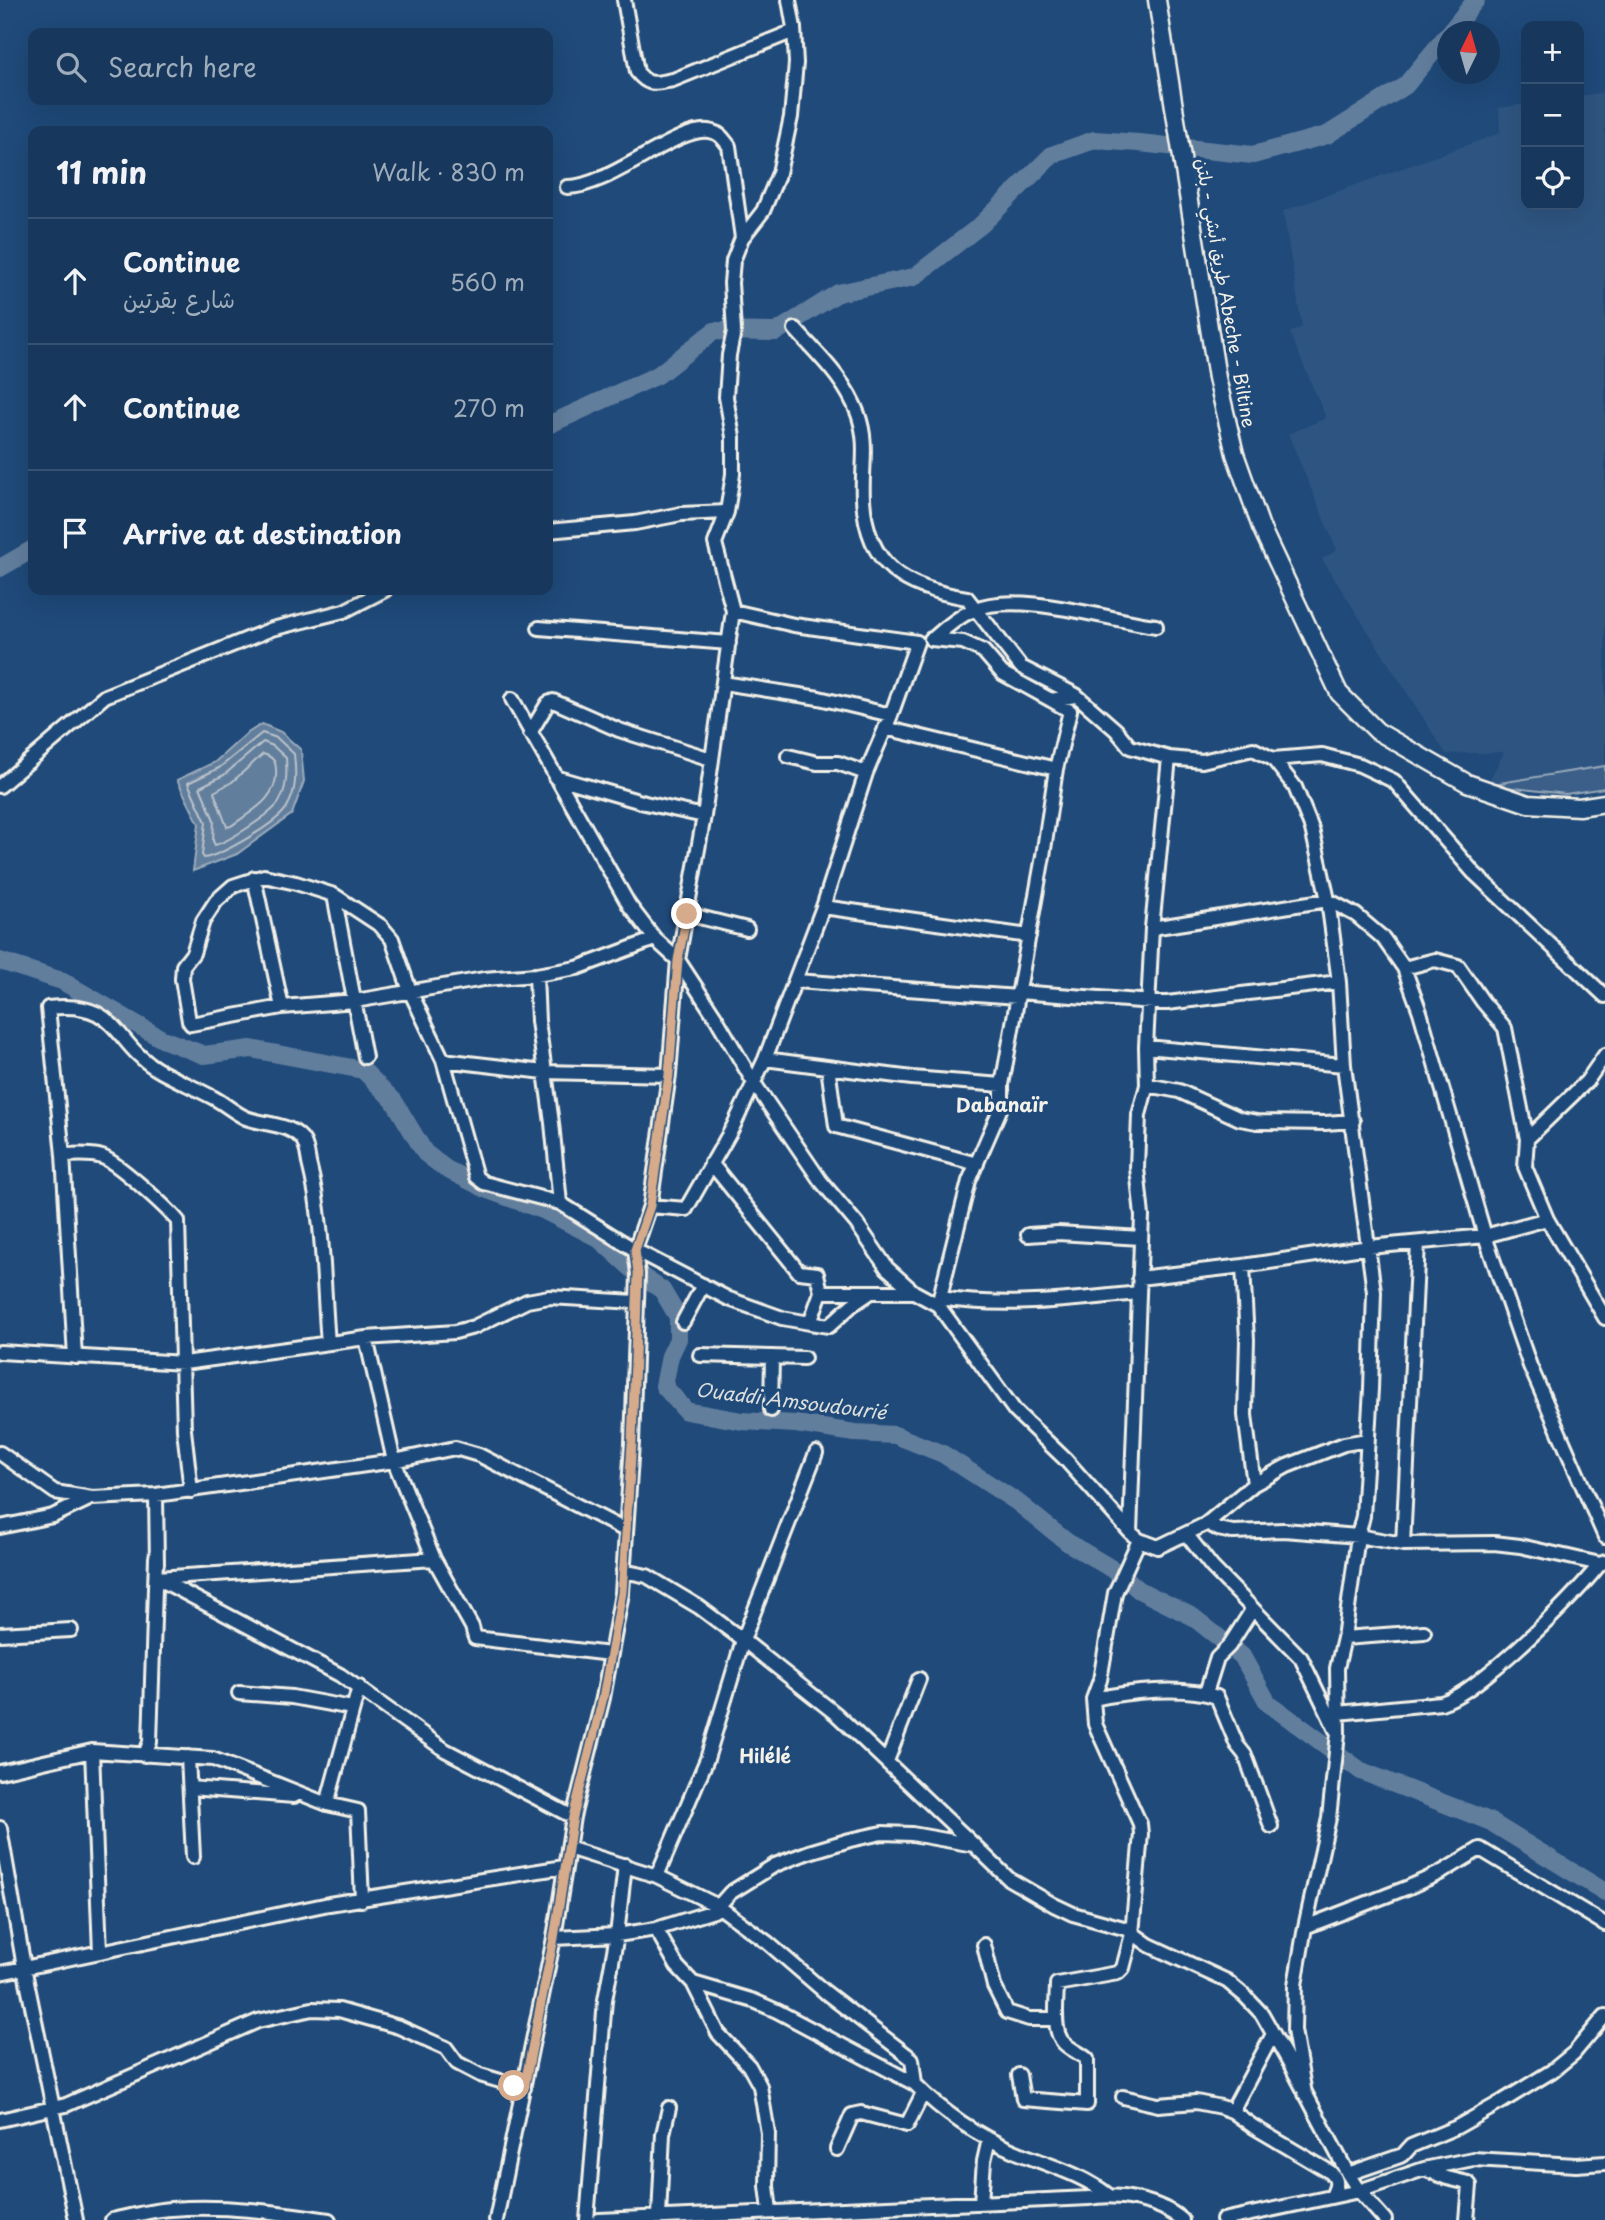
<!DOCTYPE html>
<html lang="en">
<head>
<meta charset="utf-8">
<style>
	:root { --surface:#17385c; --page:#244365; --text:#f1f3f6; --muted:#9eacbb; --line:#365272 }
	body { margin:0; font-family:"Playpen Sans","Playpen Sans Arabic",sans-serif; background:var(--page); color:var(--text) }
	.controls { position:absolute; right:21px; top:21px; display:grid; overflow:hidden; border-radius:14px; box-shadow:0 7px 28px #0002 }
	.controls button { width:63px; height:63px; display:grid; place-items:center; padding:0; border:0; border-bottom:2px solid var(--line); background:var(--surface); color:var(--text); font:35px sans-serif }
	.compass { position:absolute; left:1437px; top:21px; width:63px; height:63px; border-radius:50%; background:var(--surface); box-shadow:0 7px 28px #0002; rotate:5deg }
	.stop { position:absolute; width:21px; height:21px; margin:-16px; border:5px solid #d6ab8b; border-radius:50%; background:#fff }
	.stop.end { background:#d6ab8b; border-color:#fff; box-shadow:0 2px 7px #0008 }
	.list { margin:0; padding:0; list-style:none }
	h2 { display:flex; justify-content:space-between; align-items:center; height:91px; margin:0; padding:0 28px; font-size:30px }
	h2 small { font-size:23px; font-weight:400; color:var(--muted) }
	.list li { display:grid; grid-template-columns:46px 1fr auto; gap:21px; align-items:center; box-sizing:border-box; height:126px; padding:0 28px; border-top:2px solid var(--line) }
	.list b { display:block; font-size:26px; white-space:nowrap }
	.list p { margin:0; font-size:23px; white-space:nowrap; color:var(--muted) }
	.list em { font-size:23px; font-style:normal; color:var(--muted) }
	.icon { flex:none; width:38px; height:38px; fill:none; stroke:currentColor; stroke-width:2; stroke-linecap:round; stroke-linejoin:round }
	.map { position:relative; flex:none; width:1605px; height:2220px; overflow:hidden }
	.search { position:absolute; background:var(--surface); box-shadow:0 7px 28px #0002; left:28px; top:28px; width:525px; height:77px; display:flex; align-items:center; gap:18px; box-sizing:border-box; padding:0 24px; border-radius:14px; color:var(--muted); font-size:26px }
	.panel { position:absolute; background:var(--surface); box-shadow:0 7px 28px #0002; left:28px; top:126px; width:525px; height:469px; border-radius:14px }
	.map>svg:first-child { display:block }
</style>
</head>
<body>
<div class="map">
<svg width="1605" height="2220" viewBox="0 0 1605 2220">
	<rect width="100%" height="100%" fill="#1f4a7a"/>
	<filter id="ink" filterUnits="userSpaceOnUse"><feTurbulence type="fractalNoise" baseFrequency=".0143" numOctaves="2"/><feDisplacementMap in="SourceGraphic" scale="14" xChannelSelector="R" yChannelSelector="G"/><feConvolveMatrix kernelMatrix="1 2 1 2 8 2 1 2 1" color-interpolation-filters="sRGB"/></filter>
	<g filter="url(#ink)">
		<!-- built -->
		<path fill="#2d5581" d="M1605 92V766L1487 785 1504 752 1446 754 1322 559 1337 550 1288 434 1326 418 1290 333 1302 327 1283 211 1500 133 1499 108 1526 104V205H1579V96Z"/>
		<!-- green -->
		<path fill="#3a5f88" stroke="#97a8b8" stroke-width="2" d="M1605 766V788L1566 794 1487 785Z"/>
		<!-- water -->
		<path fill="#627e9d" stroke="#9cacbb" stroke-width="2" d="M262 724 281 732 301 750 304 781 292 814 237 854 193 871 199 824 177 780 215 762 246 734Z"/>
		<g fill="none" stroke-linecap="round" stroke-linejoin="round">
			<!-- shore -->
			<path stroke="#bac3ca" stroke-width="2" d="M262 733 277 738 294 754C296 773 297 790 287 807 278 823 222 855 204 858L202 855 206 822 188 783 219 768Z
				M263 742 273 746 286 758C287 774 287 788 279 802 273 813 228 842 215 845L213 841 214 820 200 787 224 775Z
				M263 754C271 756 276 761 276 769 279 798 252 811 231 826L227 827 214 792 232 782Z"/>
			<!-- river -->
			<path stroke="#627e9d" stroke-width="18" d="M1450 32 1476 0
				M548 425 658 375 714 331 776 332 838 293 914 277 981 225 1052 155 1094 140 1139 143 1253 155 1327 135 1405 86 1448 34
				M0 568 33 549
				M0 961 62 981 162 1039 204 1055 251 1049 363 1070 394 1101 425 1153 446 1169 488 1190 543 1210 598 1238 638 1274 662 1290 678 1317V1339L670 1356 664 1386 686 1411 742 1421 796 1424 855 1433 895 1435 943 1454 1017 1502 1067 1542 1122 1575 1139 1590 1193 1617 1242 1656 1268 1703 1361 1771 1489 1821 1605 1892"/>
			<!-- minor casing -->
			<g stroke="#f4f1e8" stroke-width="18">
				<path id="minor" d="M624 0 637 72C649 87 655 83 673 80L794 31
					M567 187C610 188 682 121 713 132 721 134 724 140 729 146L742 238
					M795 329C819 356 845 379 858 414 869 445 861 468 863 499 867 567 905 588 967 598L1021 667 1076 695 1116 730 1130 747 1169 758 1202 761 1253 749 1273 759 1295 787 1312 829 1328 900 1339 982 1344 1065 1374 1292 1371 1389 1363 1516 1358 1536 1344 1638 1337 1668 1338 1733 1329 1818 1305 1927 1295 1985 1294 2030 1305 2094
					M548 531 635 523 681 514 727 512
					M539 628 729 643
					M934 638C946 627 958 617 973 610 1017 590 1108 620 1156 626
					M931 639 963 642 983 651 1002 673 1051 700
					M723 683 819 698 891 715
					M1075 696 1051 700 1070 711 1056 769 1043 856 1002 1085V1105L969 1181 938 1305 1015 1411 1065 1459 1130 1532
					M512 699 629 905 655 939 678 960 716 1018 754 1083 820 1180 857 1224 887 1268 914 1292 938 1305
					M885 728 1056 769
					M530 733 548 703 553 701 619 730 711 759
					M788 756 817 763H838L866 773
					M1169 758 1152 928 1146 1047 1147 1085 1139 1115 1137 1168 1142 1216 1130 1532 1139 1540 1158 1547 1206 1524 1254 1484 1287 1466 1344 1444 1367 1440
					M1273 759 1322 755 1360 765 1394 781 1474 873 1605 996
					M555 777 645 803 704 816
					M0 786 105 696 272 629 344 611 385 590
					M254 878 282 1007
					M334 895 365 1057
					M823 907 1029 936
					M687 914 747 929
					M1152 928 1328 900 1356 915 1383 938 1404 968 1420 1012 1485 1236 1530 1366 1605 1537
					M655 939 577 968 536 975 484 979 355 1001 282 1007 191 1024 189 1021 182 979 183 966 193 953 203 921 216 901 233 886 264 876 296 883 334 895 381 926 392 939 410 991 443 1060 476 1177 484 1183 560 1203 635 1250 729 1299 782 1318 810 1323 821 1292
					M1404 968 1435 960 1458 966 1483 1002 1505 1028 1527 1139
					M536 975 538 1021 552 1123 560 1203
					M796 981 1018 997
					M1018 992 1167 1003 1339 982
					M1146 1047 1344 1065
					M1605 1055 1587 1081 1527 1139 1525 1167 1547 1219 1605 1318
					M765 1059 912 1078 1002 1085
					M443 1060 544 1072 669 1075
					M828 1067 836 1126 977 1164
					M1147 1085 1179 1091 1240 1119 1257 1122 1325 1123 1353 1121
					M63 1155C76 1155 89 1153 102 1157 117 1162 166 1207 178 1221L184 1430 191 1491
					M711 1163 799 1272 817 1274 821 1292H914
					M650 1206 686 1209 733 1127 765 1059 823 907 866 773 891 715 917 642 794 625 733 611
					M1028 1235 1058 1233 1141 1238
					M1243 1266 1247 1340 1245 1415 1254 1484
					M1139 1278 1243 1266 1369 1247 1485 1236 1547 1219
					M940 1298C1006 1308 1072 1300 1138 1293
					M683 1322 703 1285
					M810 1323 829 1326 852 1305 871 1292
					M366 1338 394 1461 434 1559 472 1627 475 1638 610 1654
					M0 1352 184 1363 366 1338 455 1332 474 1327 527 1301 549 1297 636 1302
					M700 1355 804 1358
					M75 1357 63 1155 48 1008C122 999 111 1045 162 1072 179 1081 197 1089 214 1098 225 1104 235 1113 246 1118 264 1125 293 1123 304 1142 307 1148 308 1157 309 1163 324 1221 323 1284 328 1343
					M771 1410 772 1357
					M0 1453 55 1492 92 1498 156 1495 394 1461 455 1448 479 1455 625 1530
					M156 1495 157 1564
					M1207 1523 1218 1529 1233 1532 1284 1530 1358 1536 1403 1544 1494 1543 1520 1546 1600 1564 1605 1562
					M0 1527 53 1516 91 1498
					M1187 1535 1212 1567 1301 1658 1336 1730
					M1403 1544 1418 1243
					M623 1571 647 1576 699 1607 743 1640 836 1714 974 1845
					M157 1578 340 1675 445 1750 573 1817
					M157 1578 434 1559
					M0 1634 71 1630
					M1344 1638 1424 1632
					M239 1693 292 1697 352 1708
					M1206 1693 1217 1658 1229 1646 1252 1610
					M1093 1699C1127 1692 1184 1685 1217 1697L1237 1745 1245 1755 1271 1826
					M1338 1713 1441 1703C1463 1696 1482 1678 1500 1664 1537 1632 1570 1601 1600 1564
					M145 1755 150 1742 156 1557
					M188 1757 193 1857
					M887 1761 919 1679
					M0 1772 92 1751
					M190 1788 294 1796
					M327 1804 359 1687
					M0 1828 24 1967 76 2220
					M568 1848 657 1876 718 1906 768 1943 825 1992 912 2059 915 2084C942 2112 978 2136 1014 2151 1046 2165 1081 2173 1108 2195
					M657 1876 707 1759 743 1640 816 1453
					M1305 1927 1409 1887 1442 1872 1480 1849 1605 1924
					M656 1929 677 1966 693 1983 718 2033 749 2066 760 2086 768 2133 767 2186 770 2211
					M554 1938 617 1935 656 1929 714 1911 730 1893 775 1865 809 1852 850 1840 882 1833 912 1834 974 1845 1009 1879 1054 1905 1073 1914 1127 1929 1149 1945 1227 1981 1245 1996 1262 2014 1288 2060 1348 2174 1359 2191 1385 2220
					M984 1945 994 1986 1007 2012 1029 2019H1056
					M100 1952 92 1751 213 1759 327 1804 358 1811 362 1900
					M0 1973 329 1904 564 1867
					M693 1983 754 2001 777 2011 915 2084
					M1019 2075 1023 2099 1087 2104V2059C1080 2053 1069 2049 1063 2042 1052 2031 1057 1999 1057 1984L1118 1973 1123 1968 1132 1934 1141 1834 1140 1824 1095 1724 1093 1699 1100 1680 1115 1593 1139 1540
					M1123 2097 1158 2105 1196 2102 1221 2107 1232 2111 1254 2127 1330 2172C1339 2180 1337 2186 1332 2196
					M1232 2111 1273 2034
					M0 2120 66 2105 258 2021 312 2009 339 2010 399 2027 446 2048 457 2063 480 2075 524 2088
					M837 2149 852 2115 861 2113 907 2125 923 2093
					M1424 2169 1447 2178 1468 2183 1470 2185 1467 2220
					M1348 2174 1403 2155 1411 2146 1457 2127 1503 2101 1552 2071 1574 2053 1605 2016
					M981 2202 984 2161 989 2139
					M659 2216 663 2134 669 2108
					M112 2220C132 2216 152 2210 171 2209 225 2205 276 2212 329 2220
					M496 2220 554 1938 573 1817 603 1698 622 1593 632 1443 638 1274 635 1250 650 1206 669 1075 678 960 704 816 733 611 715 543 727 512 733 474V437L726 397 729 355 734 331 731 283 733 261 742 238 763 211 779 173 791 117 796 63 794 28 789 0
					M587 2220 605 2000 617 1935 625 1865
					M599 2220 1089 2198C1118 2193 1159 2200 1182 2220
					M1223 2220 1359 2191 1424 2169 1473 2159 1576 2165 1605 2163"/>
			</g>
			<!-- major casing -->
			<g stroke="#f4f1e8" stroke-width="21">
				<path id="major" d="M1157 0 1217 378 1235 454 1261 527 1339 693 1377 731 1467 783 1528 804 1579 807 1605 803"/>
			</g>
			<!-- minor -->
			<use href="#minor" stroke="#1f4a7a" stroke-width="12"/>
			<!-- major -->
			<use href="#major" stroke="#1f4a7a" stroke-width="16"/>
		</g>
	</g>
	<g fill="none" stroke-linecap="round" stroke-linejoin="round" filter="url(#ink)">
		<!-- route -->
		<path stroke="#d6ab8b" stroke-width="9" d="M514 2086 524 2088 554 1938 573 1817 603 1698 622 1593 632 1443 638 1273 635 1250 650 1206 669 1075 678 960 687 914"/>
	</g>
	<g text-anchor="middle" stroke-width="6" stroke-linejoin="round" paint-order="stroke">
		<!-- street labels -->
		<g font-size="18" fill="#f4f1e8" stroke="#1f4a7a">
			<text transform="translate(1225 293) rotate(80)" y="6">طريق أبشي - بلتن Abeche - Biltine</text>
		</g>
		<!-- neighbourhood labels -->
		<g font-size="19" font-weight="bold" fill="#f4f1e8" stroke="#1f4a7a">
			<text x="1002" y="1112">Dabanaïr</text>
			<text x="765" y="1763">Hilélé</text>
		</g>
		<!-- water labels -->
		<g font-size="19" font-style="italic" fill="#dee0dd" stroke="#1f4a7a">
			<text transform="translate(791 1401) rotate(7)" y="7">Ouaddi Amsoudourié</text>
		</g>
	</g>
</svg>
<div class="controls">
<button>+</button>
<button>−</button>
<button><svg class="icon" aria-label="locate" viewBox="0 0 24 24"><circle cx="12" cy="12" r="6"/><path d="M12 2v4M12 18v4M2 12h4M18 12h4"/></svg></button>
</div>
<svg class="compass" viewBox="-18 -18 36 36"><path d="M0-13l5 13h-10z" fill="#e53935"/><path d="M0 13l5-13h-10z" fill="#9eacbb"/></svg>
<div class="stop" style="left:514px;top:2086px"></div>
<div class="stop end" style="left:687px;top:914px"></div>
<div class="search"><svg class="icon" aria-label="search" viewBox="0 0 24 24"><circle cx="10" cy="10" r="6"/><path d="M15 15l6 6"/></svg>Search here</div>
<section class="panel">
<h2>11 min<small>Walk · 830 m</small></h2>
<ul class="list">
<li><svg class="icon" aria-label="ahead" viewBox="0 0 24 24"><path d="M12 20V5M6 11l6-6 6 6"/></svg><div><b>Continue</b><p>شارع بقرتين</p></div><em>560 m</em></li>
<li><svg class="icon" aria-label="ahead" viewBox="0 0 24 24"><path d="M12 20V5M6 11l6-6 6 6"/></svg><div><b>Continue</b></div><em>270 m</em></li>
<li><svg class="icon" aria-label="arrive" viewBox="0 0 24 24"><path d="M6 21V4h12l-3 4 3 4H6"/></svg><div><b>Arrive at destination</b></div></li>
</ul>
</section>
</div>
</body>
</html>
